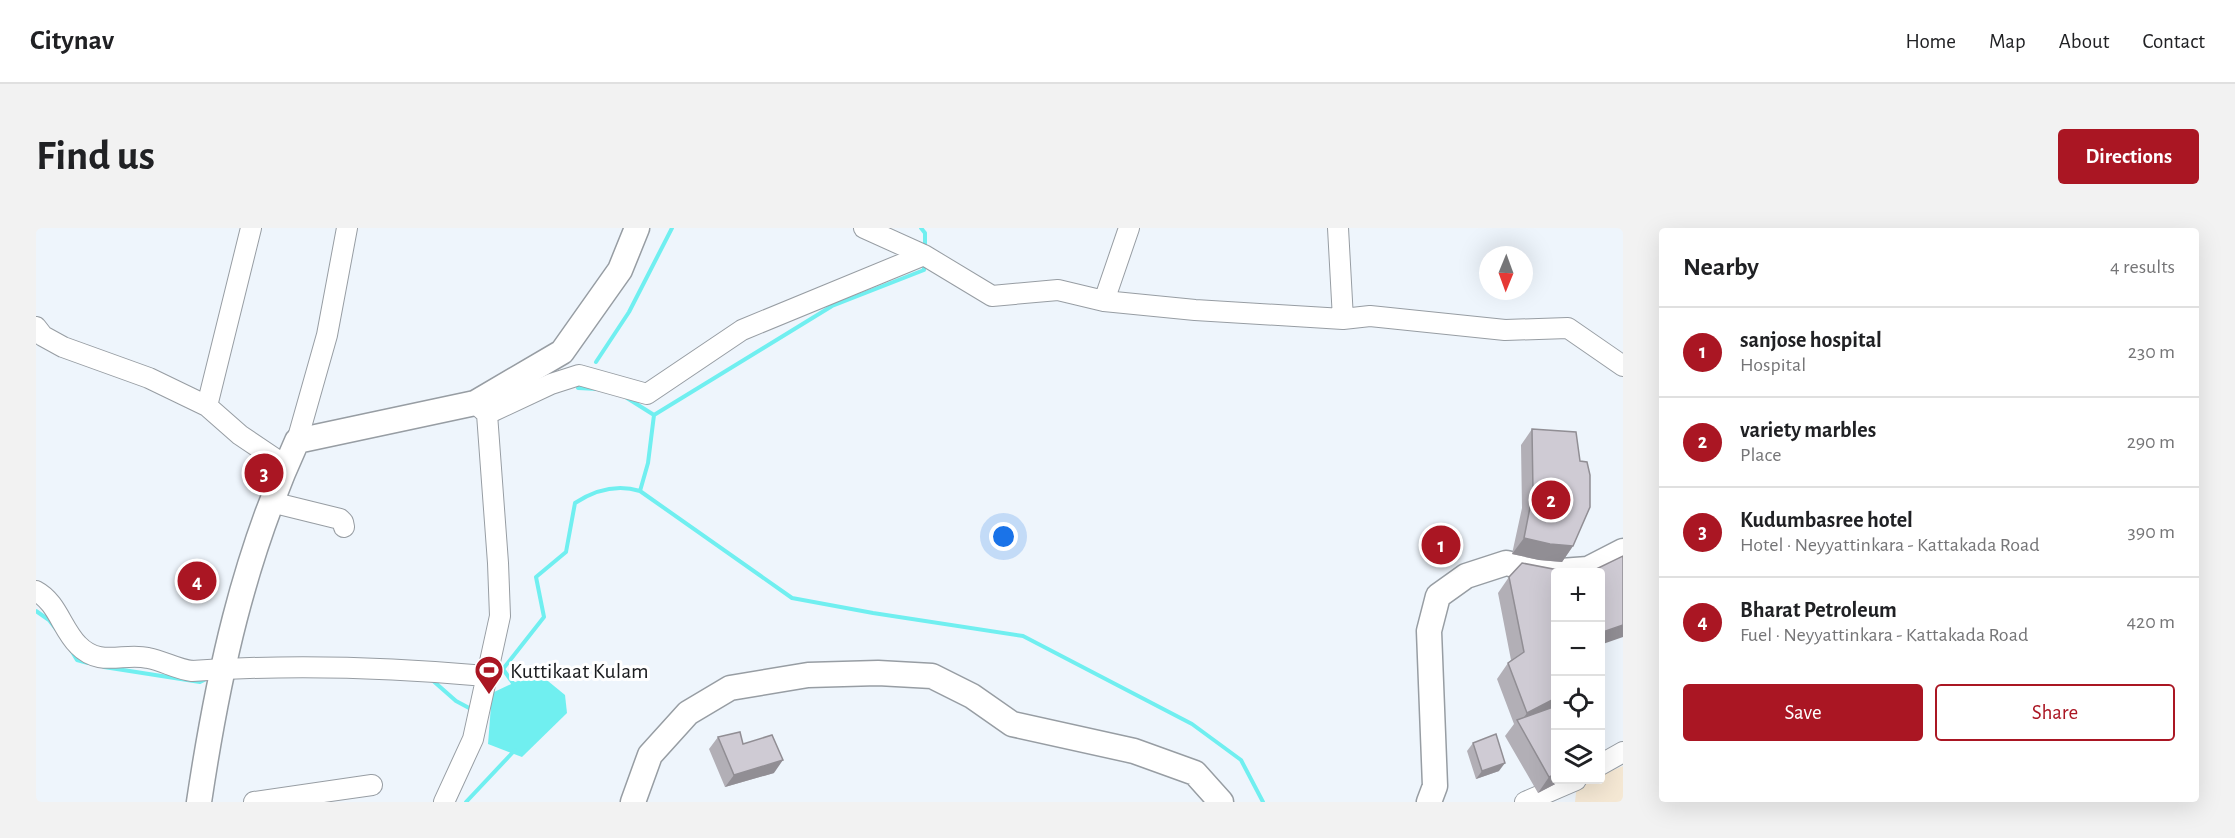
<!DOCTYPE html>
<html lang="en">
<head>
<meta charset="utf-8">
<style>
	:root { --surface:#fff; --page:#f2f2f2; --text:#202124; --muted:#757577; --line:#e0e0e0; --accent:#aa1623 }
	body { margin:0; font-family:"Alegreya Sans",sans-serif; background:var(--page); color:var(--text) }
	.controls { position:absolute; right:18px; bottom:18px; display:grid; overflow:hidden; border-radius:6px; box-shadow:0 6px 24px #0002 }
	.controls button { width:54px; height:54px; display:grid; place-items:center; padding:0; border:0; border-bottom:2px solid var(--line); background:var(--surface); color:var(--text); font:30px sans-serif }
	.compass { position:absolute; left:1443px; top:18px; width:54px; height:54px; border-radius:50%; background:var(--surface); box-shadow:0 6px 24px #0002; rotate:181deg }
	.you { position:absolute; left:968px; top:309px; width:21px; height:21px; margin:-15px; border:4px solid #fff; border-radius:50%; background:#1a73e8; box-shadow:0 0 0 9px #1a73e833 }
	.badge { display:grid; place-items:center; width:39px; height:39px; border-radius:50%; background:var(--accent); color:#fff; font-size:20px; font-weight:700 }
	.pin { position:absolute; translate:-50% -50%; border:3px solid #fff; box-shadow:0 2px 6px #0006 }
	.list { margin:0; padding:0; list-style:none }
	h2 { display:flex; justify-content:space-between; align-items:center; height:78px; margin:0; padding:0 24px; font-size:26px }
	h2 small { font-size:20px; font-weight:400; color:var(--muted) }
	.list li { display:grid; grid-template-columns:39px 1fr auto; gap:18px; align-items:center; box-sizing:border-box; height:90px; padding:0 24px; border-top:2px solid var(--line) }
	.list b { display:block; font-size:22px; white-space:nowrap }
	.list p { margin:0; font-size:20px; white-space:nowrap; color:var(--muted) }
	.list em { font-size:20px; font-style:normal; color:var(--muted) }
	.actions { display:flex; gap:12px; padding:18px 24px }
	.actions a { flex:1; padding:14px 0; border:2px solid var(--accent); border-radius:6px; text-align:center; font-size:21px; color:var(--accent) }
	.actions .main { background:var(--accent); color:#fff }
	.icon { flex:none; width:33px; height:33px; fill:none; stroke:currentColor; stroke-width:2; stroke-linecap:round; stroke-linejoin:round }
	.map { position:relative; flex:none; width:1587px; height:574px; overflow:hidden; border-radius:6px }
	header { display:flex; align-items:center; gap:36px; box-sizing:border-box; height:84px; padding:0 30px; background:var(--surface); border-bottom:2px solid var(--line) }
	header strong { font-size:28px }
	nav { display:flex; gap:33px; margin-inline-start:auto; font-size:21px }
	.intro { display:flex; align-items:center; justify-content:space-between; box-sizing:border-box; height:144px; padding:0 36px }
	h1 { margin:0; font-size:42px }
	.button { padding:15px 27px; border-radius:6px; background:var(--accent); color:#fff; font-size:21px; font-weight:700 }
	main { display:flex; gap:36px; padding:0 36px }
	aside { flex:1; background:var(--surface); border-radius:6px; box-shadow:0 6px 24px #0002 }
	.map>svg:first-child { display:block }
</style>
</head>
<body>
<header>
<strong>Citynav</strong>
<nav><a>Home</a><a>Map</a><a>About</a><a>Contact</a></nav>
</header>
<div class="intro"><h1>Find us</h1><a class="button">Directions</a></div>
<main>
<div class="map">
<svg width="1587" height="574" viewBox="0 0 1587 574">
	<rect width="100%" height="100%" fill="#eef5fc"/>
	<!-- education -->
	<path fill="#f5e8d4" d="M1587 538V574H1539L1541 556 1552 552H1564L1565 547Z"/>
	<!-- water -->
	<path fill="#70eff0" d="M501 444 529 467 531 485 486 529 452 516 456 465Z"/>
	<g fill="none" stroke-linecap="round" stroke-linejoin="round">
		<!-- stream -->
		<path stroke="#70eff0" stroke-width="4" d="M885 0 889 5V16
			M560 134 593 84 636 0
			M546 155 542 160 562 161
			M591 170 618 187
			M604 263 756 370 837 385 987 408 1156 496 1205 532 1227 574
			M0 383 13 392 20 401
			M35 422 41 432 52 435
			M68 439 164 454 172 450
			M395 451 420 473 435 481
			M479 458 467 441 508 389 500 349 530 324 539 275C559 262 581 256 604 263L612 235 618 187 796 78 888 42V40
			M430 574 479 522"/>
		<!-- minor casing -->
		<g stroke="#979da3" stroke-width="22">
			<path id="minor" d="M828 0 888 27
				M1302 0 1307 91
				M1068 73 1093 0
				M0 99 7 108 27 119 113 150 171 178 204 207 250 238
				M439 175 451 186 515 156 543 147 611 166 706 102 888 27 956 68 1022 62 1068 73 1159 82 1307 91 1334 88 1469 102 1532 100 1587 138
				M171 178 215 0
				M261 213 291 107 311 0
				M235 274 304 291 307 294 308 299
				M0 363C21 374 26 401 42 417 64 440 88 424 112 430 128 433 140 441 156 443 254 436 352 439 450 448
				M1564 537 1587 524
				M218 574 336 557
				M408 574 437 511 464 388 462 335 451 186
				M1489 574 1540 552"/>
		</g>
		<!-- major casing -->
		<g stroke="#979da3" stroke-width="27">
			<path id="major" d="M163 574C182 447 207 331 261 213L439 175 526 124 584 42 601 0
				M597 574 614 527 652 485 694 460 772 447 842 445 896 448 936 468 976 496 1098 523 1159 545 1185 574
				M1393 574 1399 558 1393 403 1402 368 1430 348 1470 335 1511 344 1552 341 1587 323"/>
		</g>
		<!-- minor -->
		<use href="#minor" stroke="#fff" stroke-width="20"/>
		<!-- major -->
		<use href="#major" stroke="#fff" stroke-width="24"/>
	</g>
	<!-- wall -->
	<path fill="#b2afb6" d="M1496 201 1537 318 1526 334 1503 332 1476 326 1486 280 1485 217Z
		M1520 345V552H1527L1502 565 1469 508 1478 496 1461 451 1472 435 1475 432 1462 365 1473 349Z
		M682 509 707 516 738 545 689 559 673 521Z
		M1437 515 1463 543 1440 551 1431 523Z"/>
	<!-- shaded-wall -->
	<path fill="#918e94" d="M1488 310 1537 318 1526 334 1503 332 1476 326Z
		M1587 397V409L1564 417V405Z
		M1520 470V481L1483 496 1491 485Z
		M747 532 738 545 689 559 698 547Z
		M1469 535 1463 543 1440 551 1446 543Z
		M1520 546V552H1527L1502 565 1513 549Z"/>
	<!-- building -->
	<path fill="#cfcbd4" stroke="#918e94" stroke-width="1.5" d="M1496 201 1540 204 1544 233 1551 234 1554 247V279L1537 318 1514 316 1488 310 1497 264Z
		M1587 328V397L1564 405V345H1552Z
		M1486 335 1538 345H1520V420H1518L1520 426V470L1491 485 1472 435 1488 424 1473 349Z
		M1520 478V546L1513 549 1481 492Z
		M704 504 707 516 736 507 747 532 698 547 682 509Z
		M1460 506 1469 535 1446 543 1437 515Z"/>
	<!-- icons -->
	<defs>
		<g id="stadium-pin" transform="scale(1.5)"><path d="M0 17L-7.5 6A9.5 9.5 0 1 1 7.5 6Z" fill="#aa1623" stroke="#fff"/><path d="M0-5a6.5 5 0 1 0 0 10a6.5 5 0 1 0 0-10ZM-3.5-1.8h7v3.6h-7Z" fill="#fff"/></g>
	</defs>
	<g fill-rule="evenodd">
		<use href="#stadium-pin" x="453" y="442"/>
	</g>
	<g text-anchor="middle" stroke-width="6" stroke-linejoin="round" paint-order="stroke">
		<!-- poi labels -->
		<g font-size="22" fill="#191b1e" stroke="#fff" text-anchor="start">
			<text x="474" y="450">Kuttikaat Kulam</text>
		</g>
	</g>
</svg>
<div class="controls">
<button>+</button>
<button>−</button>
<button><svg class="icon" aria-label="locate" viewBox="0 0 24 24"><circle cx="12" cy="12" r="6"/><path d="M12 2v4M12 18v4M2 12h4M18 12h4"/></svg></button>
<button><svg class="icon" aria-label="layers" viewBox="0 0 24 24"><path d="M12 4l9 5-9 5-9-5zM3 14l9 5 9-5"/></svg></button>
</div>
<svg class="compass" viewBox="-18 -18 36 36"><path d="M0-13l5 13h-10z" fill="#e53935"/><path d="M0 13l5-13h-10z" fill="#757577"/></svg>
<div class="you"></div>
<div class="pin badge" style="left:1405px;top:317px">1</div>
<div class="pin badge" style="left:1515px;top:272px">2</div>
<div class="pin badge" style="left:228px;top:245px">3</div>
<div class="pin badge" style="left:161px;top:353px">4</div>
</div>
<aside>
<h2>Nearby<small>4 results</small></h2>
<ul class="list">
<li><span class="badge">1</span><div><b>sanjose hospital</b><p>Hospital</p></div><em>230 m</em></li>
<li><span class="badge">2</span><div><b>variety marbles</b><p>Place</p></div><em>290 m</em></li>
<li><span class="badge">3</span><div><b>Kudumbasree hotel</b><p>Hotel · Neyyattinkara - Kattakada Road</p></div><em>390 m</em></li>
<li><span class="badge">4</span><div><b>Bharat Petroleum</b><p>Fuel · Neyyattinkara - Kattakada Road</p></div><em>420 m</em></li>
</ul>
<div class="actions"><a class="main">Save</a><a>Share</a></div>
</aside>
</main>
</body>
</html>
